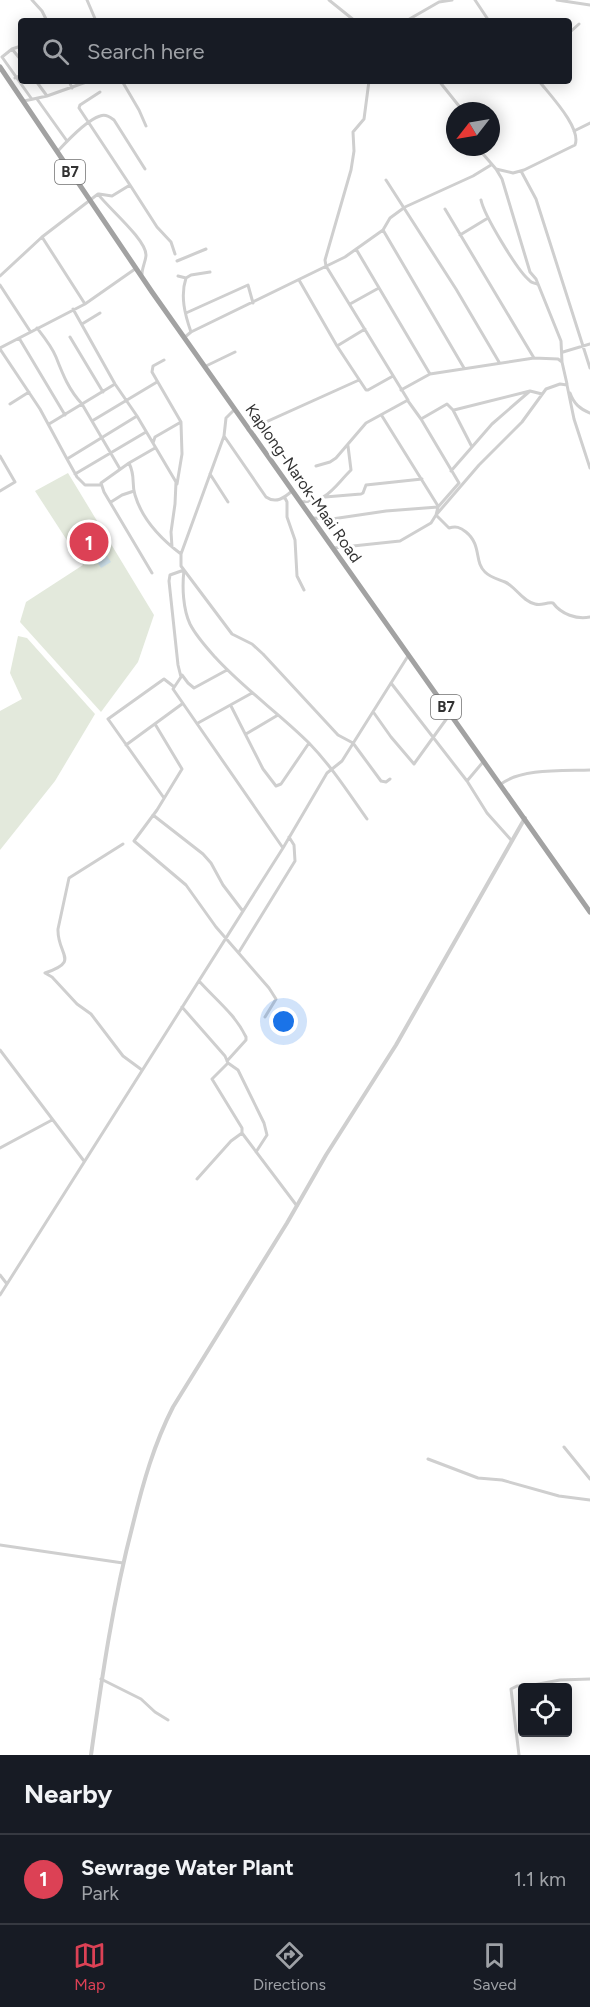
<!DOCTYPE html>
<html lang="en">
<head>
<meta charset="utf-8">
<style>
	:root { --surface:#171b24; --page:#242831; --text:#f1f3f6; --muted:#9ea1a6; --line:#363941; --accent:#dc4155 }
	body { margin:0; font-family:Figtree,sans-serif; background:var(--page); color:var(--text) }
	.controls { position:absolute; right:18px; bottom:18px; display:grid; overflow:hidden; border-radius:6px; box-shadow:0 3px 15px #0003 }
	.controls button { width:54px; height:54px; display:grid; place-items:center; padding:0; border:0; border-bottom:2px solid var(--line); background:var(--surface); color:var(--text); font:30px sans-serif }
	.compass { position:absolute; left:446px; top:102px; width:54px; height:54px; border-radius:50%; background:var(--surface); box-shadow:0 3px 15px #0003; rotate:239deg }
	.you { position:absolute; left:284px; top:1022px; width:21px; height:21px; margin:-15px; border:4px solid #fff; border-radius:50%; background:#1a73e8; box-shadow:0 0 0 9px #1a73e833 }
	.badge { display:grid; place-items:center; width:39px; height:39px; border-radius:50%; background:var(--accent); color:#fff; font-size:20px; font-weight:700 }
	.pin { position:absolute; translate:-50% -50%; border:3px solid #fff; box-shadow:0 2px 6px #0006 }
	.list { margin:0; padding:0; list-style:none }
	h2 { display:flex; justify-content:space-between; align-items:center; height:78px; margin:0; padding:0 24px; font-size:26px }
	h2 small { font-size:20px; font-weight:400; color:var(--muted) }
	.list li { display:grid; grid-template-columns:39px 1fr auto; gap:18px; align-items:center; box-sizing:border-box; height:90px; padding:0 24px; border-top:2px solid var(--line) }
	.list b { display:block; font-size:22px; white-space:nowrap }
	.list p { margin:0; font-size:20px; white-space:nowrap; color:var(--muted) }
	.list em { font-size:20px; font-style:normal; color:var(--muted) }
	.icon { flex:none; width:33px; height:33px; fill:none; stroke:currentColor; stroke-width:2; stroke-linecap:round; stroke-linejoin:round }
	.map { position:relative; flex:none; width:590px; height:1755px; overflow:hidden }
	.search { position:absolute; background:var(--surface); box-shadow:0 3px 15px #0003; left:18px; right:18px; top:18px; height:66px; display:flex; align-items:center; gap:15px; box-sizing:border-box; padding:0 21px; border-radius:6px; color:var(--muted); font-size:22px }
	.sheet { height:168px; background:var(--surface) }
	nav { display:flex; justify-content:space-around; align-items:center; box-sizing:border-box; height:84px; border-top:2px solid var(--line); background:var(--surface); font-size:16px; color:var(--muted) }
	nav a { display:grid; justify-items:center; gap:3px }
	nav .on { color:var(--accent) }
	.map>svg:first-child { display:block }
</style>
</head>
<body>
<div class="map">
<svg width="590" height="1755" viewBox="0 0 590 1755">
	<rect width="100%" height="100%" fill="#fff"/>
	<!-- green -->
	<path fill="#e3e9dc" d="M68 473 154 615 138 662 101 712 20 622 26 602 83 565 35 491Z
		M18 636 27 638 95 714 55 781 0 850V711L22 699 10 673Z"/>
	<!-- water -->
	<path fill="#cde0ea" d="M96 538 111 562 101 568 86 544Z"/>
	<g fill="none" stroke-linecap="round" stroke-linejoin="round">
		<!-- minor -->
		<path stroke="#cfcfcf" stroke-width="3" d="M32 0 42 11 47 21
			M87 0 96 21
			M329 0 355 21
			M475 0 489 21
			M557 0 590 5
			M406 21 439 2 452 0
			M569 33 579 24
			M21 46 12 49 2 57 31 98
			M12 49 21 60
			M15 78 21 75
			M36 81 47 96
			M69 81 72 88
			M122 81 139 110 146 126
			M439 81 463 111
			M100 92 80 105 79 108 130 185
			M37 99 67 141
			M24 101 47 96 89 81
			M574 131 590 123
			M477 147 496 169 513 173 524 170 575 145C582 128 549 94 539 81
			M57 152C67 141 87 120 100 116 106 114 110 117 114 120L145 169
			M496 169 502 179 530 272 536 279 561 341 562 362
			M521 171 536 199 590 368
			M386 180 456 289 499 362
			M99 194 112 196 130 185 157 227 171 242 175 254
			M481 200C484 215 517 270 529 280 531 283 534 283 537 284
			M445 209 534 358
			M383 230 464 368
			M460 235 488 218
			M42 237 85 304
			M356 249 430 374
			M177 261 206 249
			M0 276 42 237 98 194C107 207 146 239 146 255 146 260 142 268 142 274
			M178 276 186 278 191 275 210 272
			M186 278C180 296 185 315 191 332
			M299 280 337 346 366 390H368L393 376
			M0 285 30 331
			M350 304 377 289
			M73 309 115 384 137 416 176 482 175 504 171 532 172 547
			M186 313 248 285 253 303
			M82 324 100 313
			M37 328C44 337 52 347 56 357 63 375 69 390 82 404L120 469
			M70 337 103 392
			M185 337 191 332 345 257 383 230 390 218 405 207 473 176 491 165
			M19 338 65 415
			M337 346 365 329
			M0 348 85 304 135 269
			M0 349 40 409 67 459 137 416
			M563 352 590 344
			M206 366 235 352
			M401 390 430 374 534 358 558 359 562 362 567 384
			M530 391 542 394
			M570 393C574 404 580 409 590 413
			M408 401 421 419
			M10 404 29 392
			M235 409 226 418 224 436 181 554V566L232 634 252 644 263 654 338 735 353 743 381 781 386 782 390 779
			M454 410 530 391 492 424 472 447
			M382 416 438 506
			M92 421 157 382
			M49 424 115 384
			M248 430 359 380
			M224 436 266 497C276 504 284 498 292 491
			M153 443 155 437 181 422 152 372 153 366 164 360
			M0 456 15 482 0 491
			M67 459 77 477 85 485H101
			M129 463C136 478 131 482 135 495 142 519 161 539 181 554
			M316 466 330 462 336 458 366 423 408 400 326 266 325 260 351 170 354 151 353 132 364 119 369 81
			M590 468 574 419 567 385 560 384 546 389 522 422 479 465 436 515 449 528C456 526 460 527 466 532 482 545 474 562 485 572 491 578 498 579 505 582 516 587 522 601 535 604 542 606 546 602 553 603 561 614 577 620 590 617
			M75 474 146 432
			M210 474 228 502
			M177 484 182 454 181 423
			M325 497 361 494 363 493 366 485 422 479
			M285 498 287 502V517L295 540 297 576 304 590
			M111 502 122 495 134 491
			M300 502C329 501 332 489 351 470L348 446
			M313 518 332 519 386 511 438 507
			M334 548 400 541 431 523 436 515 438 507 459 483 421 419 447 404 453 410 472 447 451 471
			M152 573 104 492 101 483 129 463 155 448
			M182 675 188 683 194 688 227 670
			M391 683 467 781 487 813 512 841
			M231 706 263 769 276 786 281 784 309 743
			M374 713 391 737 414 764 450 714
			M198 723 252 693
			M155 724 182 769 157 810 134 841 186 885 216 927 269 988 276 999 265 1017
			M246 734 278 715
			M126 745 182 704
			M467 781 483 762
			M501 784C522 768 564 771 590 770
			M164 798 108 719 164 679 173 686
			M153 815 203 854 211 863 223 885 242 910
			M123 844 69 878 58 929C57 955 81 961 45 973L52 977 77 1004 91 1014 123 1056 142 1070
			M283 848 173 689 181 677 178 665 169 581 170 575 184 570C182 587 183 609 190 624 196 636 206 647 215 657 244 689 279 713 309 743 332 767 348 792 367 819
			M239 952 295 861 294 845 289 837
			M199 981C216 1000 235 1014 246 1037V1040L227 1061
			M182 1007 225 1056 228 1063 212 1079 242 1128V1133L297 1206
			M0 1050 84 1161
			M228 1063 238 1070 264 1123 267 1135 256 1152
			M0 1148 52 1120
			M197 1179 231 1141 242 1133
			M0 1275 7 1284
			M0 1295 283 848 327 773 342 761 408 656
			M564 1447 590 1479
			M428 1459 478 1478 502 1480 559 1496 590 1500
			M0 1545 123 1563
			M101 1679 141 1699 155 1712 168 1720
			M519 1755 511 1689 517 1686H528L560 1680 590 1679"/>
		<!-- tertiary -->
		<path stroke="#cfcfcf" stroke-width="4" d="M91 1755C102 1677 113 1600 133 1524 143 1483 154 1444 173 1407L287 1223 326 1155 396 1045 525 818"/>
		<!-- trunk -->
		<path stroke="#a2a2a2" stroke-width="5" d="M0 67 152 292 590 912"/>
	</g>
	<g text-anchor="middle" stroke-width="6" stroke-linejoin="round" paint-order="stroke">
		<!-- shield labels -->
		<g fill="#fff" stroke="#707070" stroke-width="1.5">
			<rect x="55" y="160" width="30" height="24" rx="4.5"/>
			<rect x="431" y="695" width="30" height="24" rx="4.5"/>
		</g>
		<g font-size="15" font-weight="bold" fill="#323232">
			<text x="70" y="177">B7</text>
			<text x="446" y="712">B7</text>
		</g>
		<!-- street labels -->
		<g font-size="16" fill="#323232" stroke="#fff">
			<text transform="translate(304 483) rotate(55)" y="6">Kaplong-Narok-Maai Road</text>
		</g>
	</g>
</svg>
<div class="controls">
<button><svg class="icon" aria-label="locate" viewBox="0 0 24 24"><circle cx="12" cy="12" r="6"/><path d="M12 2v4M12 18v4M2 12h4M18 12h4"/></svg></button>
</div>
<svg class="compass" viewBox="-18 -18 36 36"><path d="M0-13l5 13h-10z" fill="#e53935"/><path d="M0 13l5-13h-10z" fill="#9ea1a6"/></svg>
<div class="you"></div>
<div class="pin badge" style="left:89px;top:542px">1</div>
<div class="search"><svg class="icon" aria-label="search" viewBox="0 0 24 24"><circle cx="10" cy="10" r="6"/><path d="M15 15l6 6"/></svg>Search here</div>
</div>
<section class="sheet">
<h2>Nearby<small></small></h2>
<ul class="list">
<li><span class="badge">1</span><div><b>Sewrage Water Plant</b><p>Park</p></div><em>1.1 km</em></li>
</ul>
</section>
<nav>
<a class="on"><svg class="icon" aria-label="map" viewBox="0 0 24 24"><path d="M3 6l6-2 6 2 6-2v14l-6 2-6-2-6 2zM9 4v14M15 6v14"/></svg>Map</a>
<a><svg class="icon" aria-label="directions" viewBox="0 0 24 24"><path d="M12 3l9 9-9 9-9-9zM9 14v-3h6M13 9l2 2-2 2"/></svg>Directions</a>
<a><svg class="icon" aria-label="saved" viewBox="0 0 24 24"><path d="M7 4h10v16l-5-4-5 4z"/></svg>Saved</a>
</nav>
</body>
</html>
